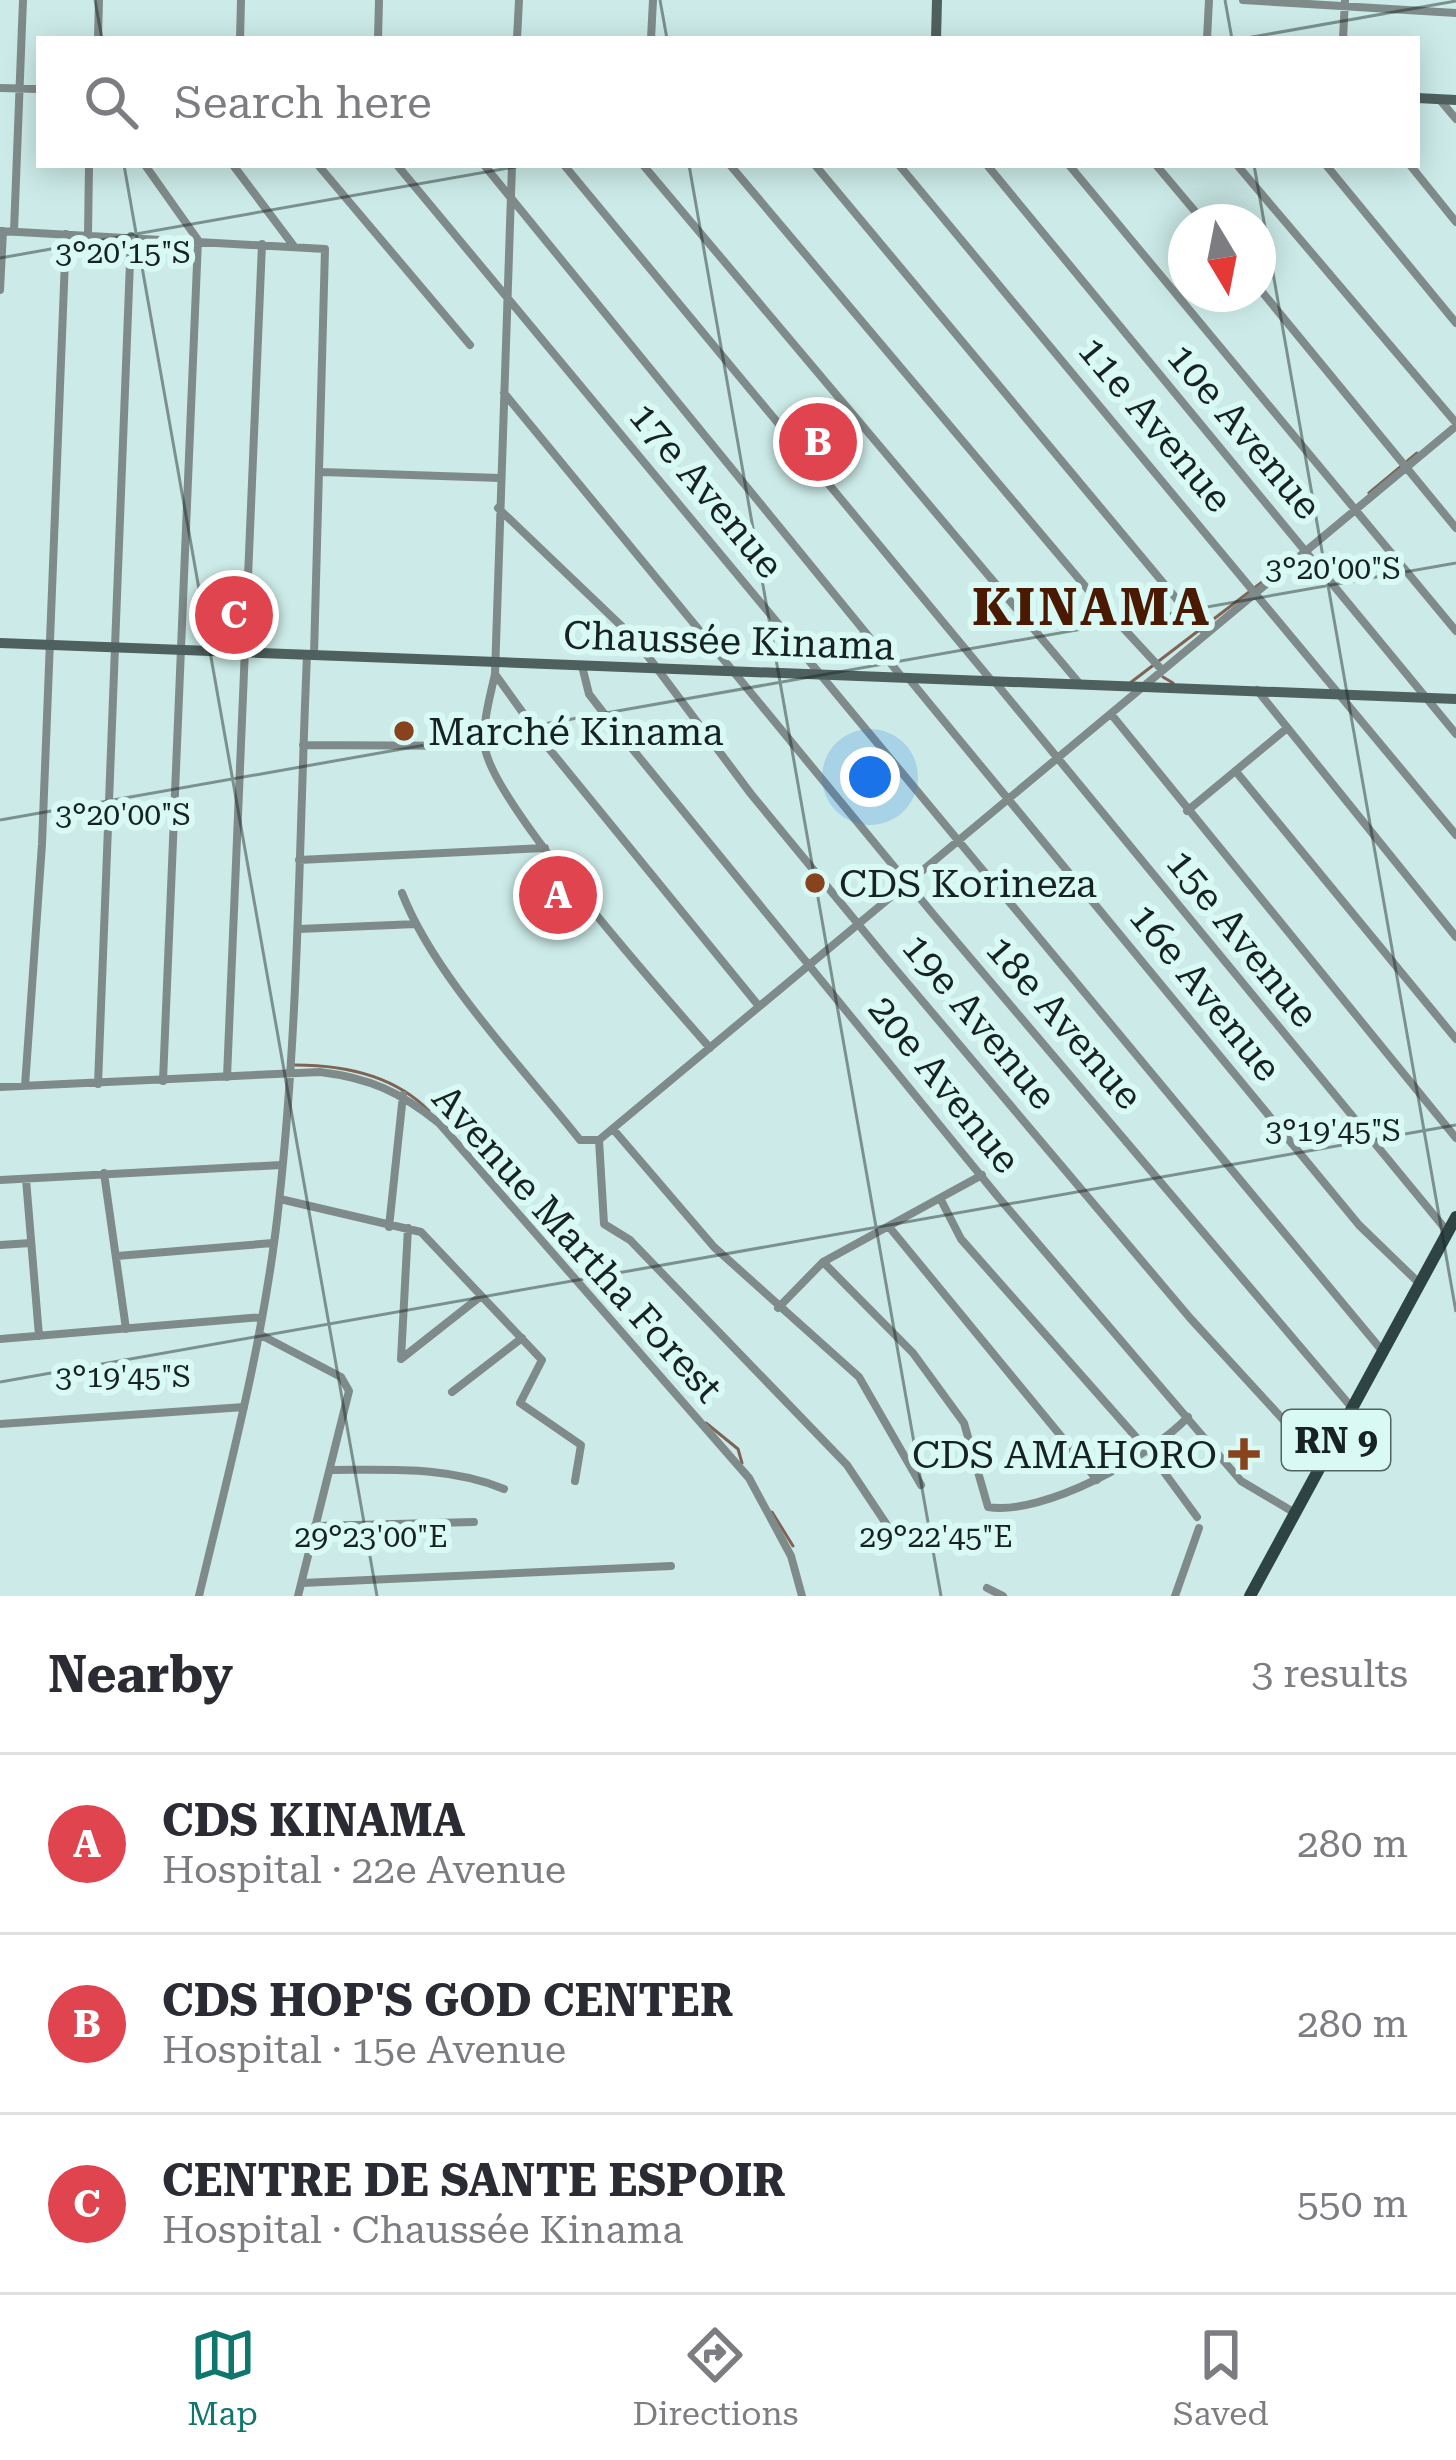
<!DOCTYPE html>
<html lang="en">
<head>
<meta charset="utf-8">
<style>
	:root { --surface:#fff; --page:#f2f2f3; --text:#2b2b33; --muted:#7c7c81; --line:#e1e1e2; --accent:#0f766e }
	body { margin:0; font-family:"Roboto Serif",serif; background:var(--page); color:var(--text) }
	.compass { position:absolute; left:1168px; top:204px; width:108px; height:108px; border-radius:50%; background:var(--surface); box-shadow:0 6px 30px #0003; rotate:170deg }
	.you { position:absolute; left:870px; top:777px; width:42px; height:42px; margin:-30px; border:9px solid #fff; border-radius:50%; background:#1a73e8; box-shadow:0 0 0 18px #1a73e833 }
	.badge { display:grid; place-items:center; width:78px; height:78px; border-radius:50%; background:var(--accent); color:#fff; font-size:39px; font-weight:700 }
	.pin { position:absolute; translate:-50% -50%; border:6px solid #fff; box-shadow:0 3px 12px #0006 }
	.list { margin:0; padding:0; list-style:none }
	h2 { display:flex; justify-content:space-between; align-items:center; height:156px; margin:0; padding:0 48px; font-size:51px }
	h2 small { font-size:39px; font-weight:400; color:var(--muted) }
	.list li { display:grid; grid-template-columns:78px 1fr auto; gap:36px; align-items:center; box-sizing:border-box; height:180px; padding:0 48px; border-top:3px solid var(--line) }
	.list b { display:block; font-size:45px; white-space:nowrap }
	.list p { margin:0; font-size:39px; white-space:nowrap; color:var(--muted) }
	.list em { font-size:39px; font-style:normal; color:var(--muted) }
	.icon { flex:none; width:66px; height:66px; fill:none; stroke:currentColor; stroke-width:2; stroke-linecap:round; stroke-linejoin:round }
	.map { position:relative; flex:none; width:1456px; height:1596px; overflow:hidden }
	.search { position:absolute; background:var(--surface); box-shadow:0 6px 30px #0003; left:36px; right:36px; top:36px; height:132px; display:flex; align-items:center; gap:30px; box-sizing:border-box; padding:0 42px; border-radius:0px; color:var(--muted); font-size:45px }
	.sheet { height:696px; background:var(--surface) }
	nav { display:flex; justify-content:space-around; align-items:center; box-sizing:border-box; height:168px; border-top:3px solid var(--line); background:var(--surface); font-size:33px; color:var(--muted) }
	nav a { display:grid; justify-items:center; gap:6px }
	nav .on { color:var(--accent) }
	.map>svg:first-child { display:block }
</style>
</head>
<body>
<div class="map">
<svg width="1456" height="1596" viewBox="0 0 1456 1596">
	<rect width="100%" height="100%" fill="#ccebe8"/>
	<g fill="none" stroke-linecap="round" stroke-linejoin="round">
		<!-- stream -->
		<path stroke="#7f6456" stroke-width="3" d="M1369 493 1417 453
			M1163 677 1173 683
			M1130 683 1270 576
			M295 1065C344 1065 394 1075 429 1111
			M706 1423 738 1449 742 1463
			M772 1512 793 1546"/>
		<!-- street -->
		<path stroke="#7f8b8a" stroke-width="8" d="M1243 0 1456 13
			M98 39 99 0
			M240 39 241 0
			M378 39 379 0
			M517 39 519 0
			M651 39 653 0
			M1207 39 1209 0
			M1343 39 1345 0
			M0 88 39 89
			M1440 100 1456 119
			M145 165 198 240 163 1081
			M233 165 293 245
			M318 165 470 345
			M397 165 1384 1353
			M484 165 901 676
			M512 165 495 674C490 697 482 723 485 747 491 801 666 998 710 1048
			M564 165 991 680
			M643 165 1079 683
			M730 165 1090 592 1162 670
			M815 165 1205 633
			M899 165 1456 835
			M987 165 1456 734
			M1069 165 1456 631
			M1156 165 1204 222
			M1237 165 1456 423
			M1326 165 1456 323
			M1410 165 1456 222
			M0 231 325 249 314 655
			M14 231 23 0
			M88 234 89 165
			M1258 287 1456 528
			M0 290 3 231
			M504 393 933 914 1353 1409
			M322 472 500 478
			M498 508 635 639 751 794 886 958 1190 1318 1322 1462
			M582 666 589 694 612 724 999 1198 1241 1481 1295 1513
			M495 674 546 745 758 1005
			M910 680 1359 1225 1419 1283
			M995 682 1447 1231
			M1257 690 1456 937
			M1111 714 1456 1138
			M303 745 484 746
			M1238 774 1456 1039
			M1187 811 1286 729
			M299 860 545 848
			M402 893C434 976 524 1069 580 1140H599L1456 426
			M299 929 416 924
			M227 1077 262 244
			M98 1084 131 236
			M25 1086 42 844 66 234
			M0 1087 320 1072C370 1078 400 1092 439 1123L749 1478 791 1556 802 1596
			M613 1129 714 1247 859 1377 921 1485
			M599 1140 604 1224 630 1240 847 1465 893 1534
			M104 1173 126 1329
			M26 1179 39 1336
			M0 1180 281 1165
			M280 1199 421 1232 542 1360 520 1403 581 1445 575 1481
			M941 1200 961 1239 1150 1453 1197 1517
			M389 1227 403 1095
			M408 1228 401 1359 481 1296
			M890 1228 1097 1480
			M0 1245 31 1243
			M117 1256 273 1243
			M823 1262 913 1353 964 1423 988 1507C1043 1516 1150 1457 1188 1417
			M778 1308 823 1262 982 1175
			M259 1334 341 1377 349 1391 298 1596
			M0 1339 262 1317
			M452 1392 522 1338
			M0 1424 244 1407
			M330 1470C389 1470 449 1466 504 1489
			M315 1526 474 1522
			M302 1583 671 1566
			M987 1588 1003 1596
			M199 1596C230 1466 265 1336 279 1202 299 1021 299 838 307 655
			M1175 1596 1199 1528"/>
		<!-- secondary -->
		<path stroke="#4f615f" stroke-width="10" d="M936 39 937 0
			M1417 98 1456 100
			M0 643 1456 699"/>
		<!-- primary -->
		<path stroke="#2e4442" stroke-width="12" d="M1250 1596 1456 1217"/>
	</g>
	<!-- ticks -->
	<path fill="none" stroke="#172322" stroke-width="3" stroke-opacity="0.45" d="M95 0 102 39M660 0 667 39M1225 0 1232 39M1241 39 1456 1M124 165 377 1596M689 165 941 1596M1254 165 1456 1312M0 258 526 165M0 820 1456 563M0 1382 1456 1125"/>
	<!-- markers -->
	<g fill="#88421d" stroke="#d9f9f5" stroke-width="4.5">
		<circle cx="404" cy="731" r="12"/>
		<circle cx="815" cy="883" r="12"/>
		<path d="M1238 1436h12v12h12v12h-12v12h-12v-12h-12v-12h12z"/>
	</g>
	<g text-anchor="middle" stroke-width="12" stroke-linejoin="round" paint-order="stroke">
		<!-- shield labels -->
		<rect fill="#d9f9f5" stroke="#516361" stroke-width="3" x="1282" y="1410" width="108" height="60" rx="9"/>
		<g font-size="36" font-weight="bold" fill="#172322">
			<text x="1336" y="1453">RN 9</text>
		</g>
		<!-- street labels -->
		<g font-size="39" fill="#172322" stroke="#d9f9f5">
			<text transform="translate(1156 424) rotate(50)" y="14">11e Avenue</text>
			<text transform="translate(1245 431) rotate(50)" y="14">10e Avenue</text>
			<text transform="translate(707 490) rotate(50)" y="14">17e Avenue</text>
			<text transform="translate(729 640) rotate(2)" y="14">Chaussée Kinama</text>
			<text transform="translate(1243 938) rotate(51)" y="14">15e Avenue</text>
			<text transform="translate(1206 992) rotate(51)" y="14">16e Avenue</text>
			<text transform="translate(980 1021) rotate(50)" y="14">19e Avenue</text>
			<text transform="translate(1065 1022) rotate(49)" y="14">18e Avenue</text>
			<text transform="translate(945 1084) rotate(51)" y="14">20e Avenue</text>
			<text transform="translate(578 1243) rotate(48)" y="14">Avenue Martha Forest</text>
		</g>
		<!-- poi labels -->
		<g font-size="39" fill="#172322" stroke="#d9f9f5" text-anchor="start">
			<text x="428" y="745">Marché Kinama</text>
			<text x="839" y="897">CDS Korineza</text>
			<text x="1217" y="1468" text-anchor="end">CDS AMAHORO</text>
		</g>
		<!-- district labels -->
		<g font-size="51" font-weight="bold" letter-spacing="3" fill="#491a01" stroke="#d9f9f5">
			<text x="1092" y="625">KINAMA</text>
		</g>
	</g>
	<g font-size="30" text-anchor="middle" fill="#172322" stroke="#d9f9f5" stroke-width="12" stroke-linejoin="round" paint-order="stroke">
		<text x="123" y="263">3°20'15"S</text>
		<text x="1333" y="579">3°20'00"S</text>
		<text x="123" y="825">3°20'00"S</text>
		<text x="1333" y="1141">3°19'45"S</text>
		<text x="123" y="1387">3°19'45"S</text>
		<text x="371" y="1547">29°23'00"E</text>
		<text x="936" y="1547">29°22'45"E</text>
	</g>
</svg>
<svg class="compass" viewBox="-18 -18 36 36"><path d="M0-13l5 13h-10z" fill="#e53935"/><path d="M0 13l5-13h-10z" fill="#7c7c81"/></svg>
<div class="you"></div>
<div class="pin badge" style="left:558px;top:895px;background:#e0444e">A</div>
<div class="pin badge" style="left:818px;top:442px;background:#e0444e">B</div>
<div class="pin badge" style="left:234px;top:615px;background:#e0444e">C</div>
<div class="search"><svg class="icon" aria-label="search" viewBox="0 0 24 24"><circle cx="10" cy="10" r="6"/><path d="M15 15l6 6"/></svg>Search here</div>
</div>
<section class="sheet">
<h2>Nearby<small>3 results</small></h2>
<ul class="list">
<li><span class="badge" style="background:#e0444e">A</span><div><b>CDS KINAMA</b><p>Hospital · 22e Avenue</p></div><em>280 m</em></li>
<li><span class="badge" style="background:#e0444e">B</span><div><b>CDS HOP'S GOD CENTER</b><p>Hospital · 15e Avenue</p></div><em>280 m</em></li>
<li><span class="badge" style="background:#e0444e">C</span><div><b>CENTRE DE SANTE ESPOIR</b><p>Hospital · Chaussée Kinama</p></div><em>550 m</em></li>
</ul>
</section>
<nav>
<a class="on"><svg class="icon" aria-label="map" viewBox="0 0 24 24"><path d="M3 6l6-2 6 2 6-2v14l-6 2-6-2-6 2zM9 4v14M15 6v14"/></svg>Map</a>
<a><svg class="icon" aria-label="directions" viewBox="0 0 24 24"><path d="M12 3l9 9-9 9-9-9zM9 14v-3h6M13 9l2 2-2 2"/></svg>Directions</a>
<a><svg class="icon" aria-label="saved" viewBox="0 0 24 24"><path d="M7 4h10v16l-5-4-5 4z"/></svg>Saved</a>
</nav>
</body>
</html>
